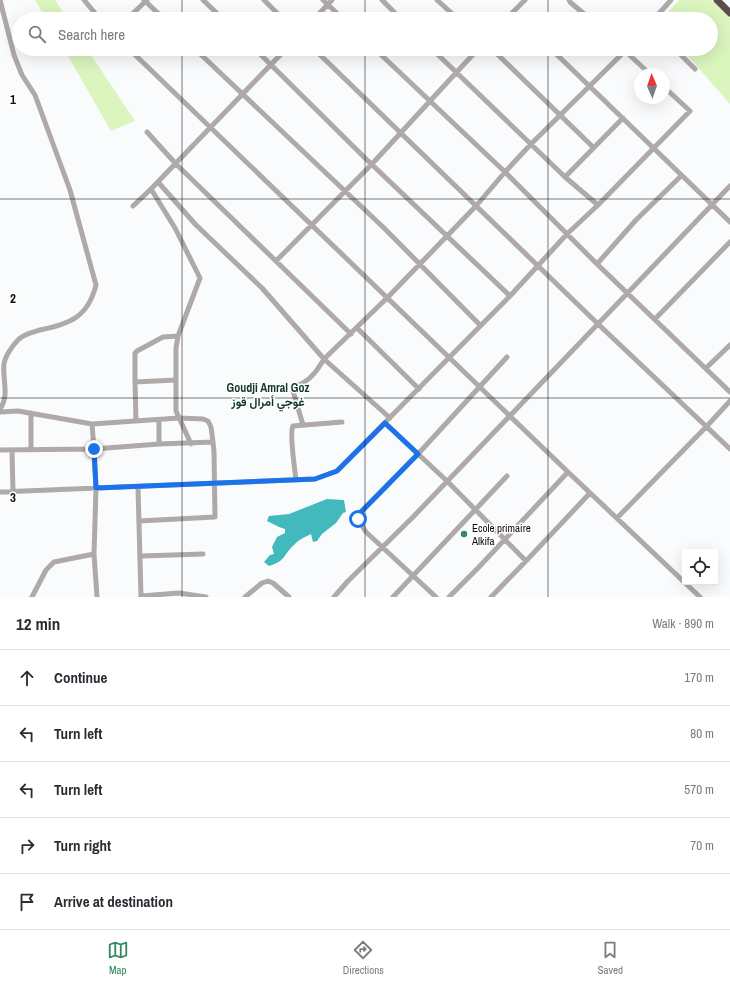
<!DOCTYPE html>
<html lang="en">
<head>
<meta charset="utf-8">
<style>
	:root { --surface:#fff; --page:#f7f7f7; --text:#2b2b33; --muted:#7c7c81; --line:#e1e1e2; --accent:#328a5e }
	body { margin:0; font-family:"Archivo Narrow",Vazirmatn,sans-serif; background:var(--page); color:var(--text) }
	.controls { position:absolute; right:12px; bottom:12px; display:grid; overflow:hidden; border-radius:0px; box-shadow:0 4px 16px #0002 }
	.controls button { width:36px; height:36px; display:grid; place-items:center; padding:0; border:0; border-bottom:1px solid var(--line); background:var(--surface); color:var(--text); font:20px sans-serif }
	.compass { position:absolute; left:634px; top:68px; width:36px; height:36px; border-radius:50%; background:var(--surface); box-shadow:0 4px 16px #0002; rotate:358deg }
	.stop { position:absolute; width:12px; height:12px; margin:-9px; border:3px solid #1a73e8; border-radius:50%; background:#fff }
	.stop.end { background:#1a73e8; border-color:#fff; box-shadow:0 1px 4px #0008 }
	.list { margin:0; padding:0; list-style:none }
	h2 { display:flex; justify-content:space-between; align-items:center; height:52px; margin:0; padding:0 16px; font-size:17px }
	h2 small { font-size:13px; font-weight:400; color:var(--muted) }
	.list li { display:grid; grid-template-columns:26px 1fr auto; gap:12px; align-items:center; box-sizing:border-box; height:56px; padding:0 16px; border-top:1px solid var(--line) }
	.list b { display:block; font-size:15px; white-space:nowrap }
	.list em { font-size:13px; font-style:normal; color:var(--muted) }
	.icon { flex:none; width:22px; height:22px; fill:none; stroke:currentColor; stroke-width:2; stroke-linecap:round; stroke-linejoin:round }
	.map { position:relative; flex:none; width:730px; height:597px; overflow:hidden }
	.search { position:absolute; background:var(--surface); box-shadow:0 4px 16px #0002; left:12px; right:12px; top:12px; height:44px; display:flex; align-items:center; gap:10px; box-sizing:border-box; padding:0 14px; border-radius:22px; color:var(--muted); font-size:15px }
	.sheet { height:332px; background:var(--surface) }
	nav { display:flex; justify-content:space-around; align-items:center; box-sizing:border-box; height:56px; border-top:1px solid var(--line); background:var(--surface); font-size:11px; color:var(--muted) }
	nav a { display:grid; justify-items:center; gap:2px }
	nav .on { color:var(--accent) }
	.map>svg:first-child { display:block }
</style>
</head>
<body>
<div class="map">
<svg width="730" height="597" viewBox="0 0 730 597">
	<rect width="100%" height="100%" fill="#fafbfd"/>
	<!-- green -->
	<path fill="#dbf5be" d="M35 0H55L67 19H46Z
		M679 0H711L730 18V104L682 49H711V19H662Z
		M64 49H87L135 121 111 131Z"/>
	<!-- water -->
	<path fill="#41b9bd" d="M327 499 344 500 346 512 343 513 336 523 322 534 317 541 313 542 311 534C305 537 298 540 294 545 283 555 286 561 269 566L264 562 270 555 274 554 272 547 277 537 285 533V529L279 527 267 521 269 516 289 514Z"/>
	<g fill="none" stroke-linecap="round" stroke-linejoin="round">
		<!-- minor -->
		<path stroke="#afa9a8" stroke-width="5" d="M84 0 100 19
			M144 0 164 19
			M203 0 223 19
			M264 0 283 19
			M323 0 343 19
			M382 0 401 19
			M437 0 458 19
			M569 0 570 2 590 19
			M127 19 147 0
			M314 19 332 0
			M507 19 513 12
			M520 19 513 12 525 0
			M654 19 671 0
			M129 49 568 472 700 597
			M195 49 384 228 480 325
			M255 49 365 158 510 296
			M314 49 598 324 730 449
			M375 49 505 172 597 264 730 392
			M432 49 565 177 598 205
			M492 49 593 147
			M551 49 730 222
			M675 49 695 69
			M624 50 650 74
			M147 132 176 164 351 334
			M565 177 623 118
			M158 182 196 225 262 288 324 359 390 418
			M151 189 175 228 200 278 178 336 176 348V411L191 444
			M133 206 151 189 286 49
			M276 261 372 164 478 49
			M597 264 636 220 681 176
			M655 319 730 242
			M357 328 419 389
			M706 368 730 345
			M135 382V353L137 351 163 337 178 336
			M0 409C10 395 2 379 4 364 5 356 13 345 18 340 23 334 33 332 40 330 70 324 88 317 96 285L70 190 35 95 22 75 14 55 0 0
			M0 412 18 411 92 424 179 418 203 419 208 421 211 427 213 442
			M159 420V444
			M136 421 135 382 176 380
			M385 423 448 482 526 561
			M92 424 94 449 159 444 213 442 214 452 215 517 139 521
			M303 425 293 391C295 386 298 385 303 383 313 377 318 369 324 359L387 298 476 206 505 172 531 144 627 49
			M31 449V413
			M0 450 94 449 96 488 94 554 97 597
			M12 450 13 492
			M296 480C295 470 289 433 293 426L342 422
			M138 487 141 597
			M0 492 315 479 337 471 510 296 567 234 598 205 690 111 664 87
			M617 518 707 426 730 401
			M141 556 203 554
			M141 596 179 593 206 597
			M32 597 46 570 54 562 94 554
			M245 597 262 583 268 581 273 583 289 597
			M334 597 348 581 413 517 730 186
			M393 597 507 476
			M436 597 366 532 358 519 359 514 418 454 507 357
			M449 597 478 568 568 472
			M491 597 526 561 590 493"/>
		<!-- highway -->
		<path stroke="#594e4d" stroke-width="7" d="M717 0 730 13"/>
	</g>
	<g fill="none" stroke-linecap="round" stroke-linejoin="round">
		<!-- route -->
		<path stroke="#1a73e8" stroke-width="5" d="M94 449 96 488 315 479 337 471 385 423 418 454 359 514 358 519"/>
	</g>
	<!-- grid -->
	<path fill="none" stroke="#0d0e12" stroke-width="1" stroke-opacity="0.55" d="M182 0V19M365 0V19M548 0V19M182 49V597M365 49V597M548 49V597M0 199H730M0 398H730"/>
	<!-- markers -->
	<circle fill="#328a5e" stroke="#fff" stroke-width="1.5" cx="464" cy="534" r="4"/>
	<g text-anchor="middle" stroke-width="3" stroke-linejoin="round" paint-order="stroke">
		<!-- poi labels -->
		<g font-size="11" fill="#0d0e12" stroke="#fff" text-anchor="start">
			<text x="472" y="532">Ecole primaire<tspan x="472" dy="13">Alkifa</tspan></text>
		</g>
		<!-- neighbourhood labels -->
		<g font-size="12" font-weight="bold" fill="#0f3925" stroke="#fff">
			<text x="268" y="392">Goudji Amral Goz<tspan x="268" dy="14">غوجي أمرال قوز</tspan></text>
		</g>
	</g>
	<g font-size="13" text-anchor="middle" font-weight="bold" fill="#0d0e12" stroke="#fff" stroke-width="3" stroke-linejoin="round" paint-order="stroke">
		<text x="13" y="104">1</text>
		<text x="13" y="303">2</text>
		<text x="13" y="502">3</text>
	</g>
</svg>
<div class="controls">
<button><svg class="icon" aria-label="locate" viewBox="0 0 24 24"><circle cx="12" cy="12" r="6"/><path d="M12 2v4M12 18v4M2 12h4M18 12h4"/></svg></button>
</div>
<svg class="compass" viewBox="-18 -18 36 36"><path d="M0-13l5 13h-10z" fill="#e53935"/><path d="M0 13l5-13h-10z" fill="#7c7c81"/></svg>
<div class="stop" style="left:358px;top:519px"></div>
<div class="stop end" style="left:94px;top:449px"></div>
<div class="search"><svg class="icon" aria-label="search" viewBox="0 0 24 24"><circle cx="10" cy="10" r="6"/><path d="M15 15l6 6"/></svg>Search here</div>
</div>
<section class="sheet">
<h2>12 min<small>Walk · 890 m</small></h2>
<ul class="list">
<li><svg class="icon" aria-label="ahead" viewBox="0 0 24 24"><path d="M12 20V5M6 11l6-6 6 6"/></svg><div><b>Continue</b></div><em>170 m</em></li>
<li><svg class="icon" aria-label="left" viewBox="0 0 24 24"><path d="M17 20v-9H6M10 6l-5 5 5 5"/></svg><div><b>Turn left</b></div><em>80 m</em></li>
<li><svg class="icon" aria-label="left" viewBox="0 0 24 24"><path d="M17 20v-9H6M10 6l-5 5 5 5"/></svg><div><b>Turn left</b></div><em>570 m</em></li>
<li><svg class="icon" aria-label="right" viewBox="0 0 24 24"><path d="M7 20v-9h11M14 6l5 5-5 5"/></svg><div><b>Turn right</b></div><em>70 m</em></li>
<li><svg class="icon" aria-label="arrive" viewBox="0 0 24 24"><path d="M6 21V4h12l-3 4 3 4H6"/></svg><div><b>Arrive at destination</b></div></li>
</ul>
</section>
<nav>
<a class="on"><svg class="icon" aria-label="map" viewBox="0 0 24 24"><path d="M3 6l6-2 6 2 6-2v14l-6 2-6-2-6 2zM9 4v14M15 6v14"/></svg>Map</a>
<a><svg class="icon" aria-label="directions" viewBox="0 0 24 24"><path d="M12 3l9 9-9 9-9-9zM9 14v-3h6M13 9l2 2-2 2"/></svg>Directions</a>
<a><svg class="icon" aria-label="saved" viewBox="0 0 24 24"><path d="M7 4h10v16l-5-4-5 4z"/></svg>Saved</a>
</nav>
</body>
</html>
